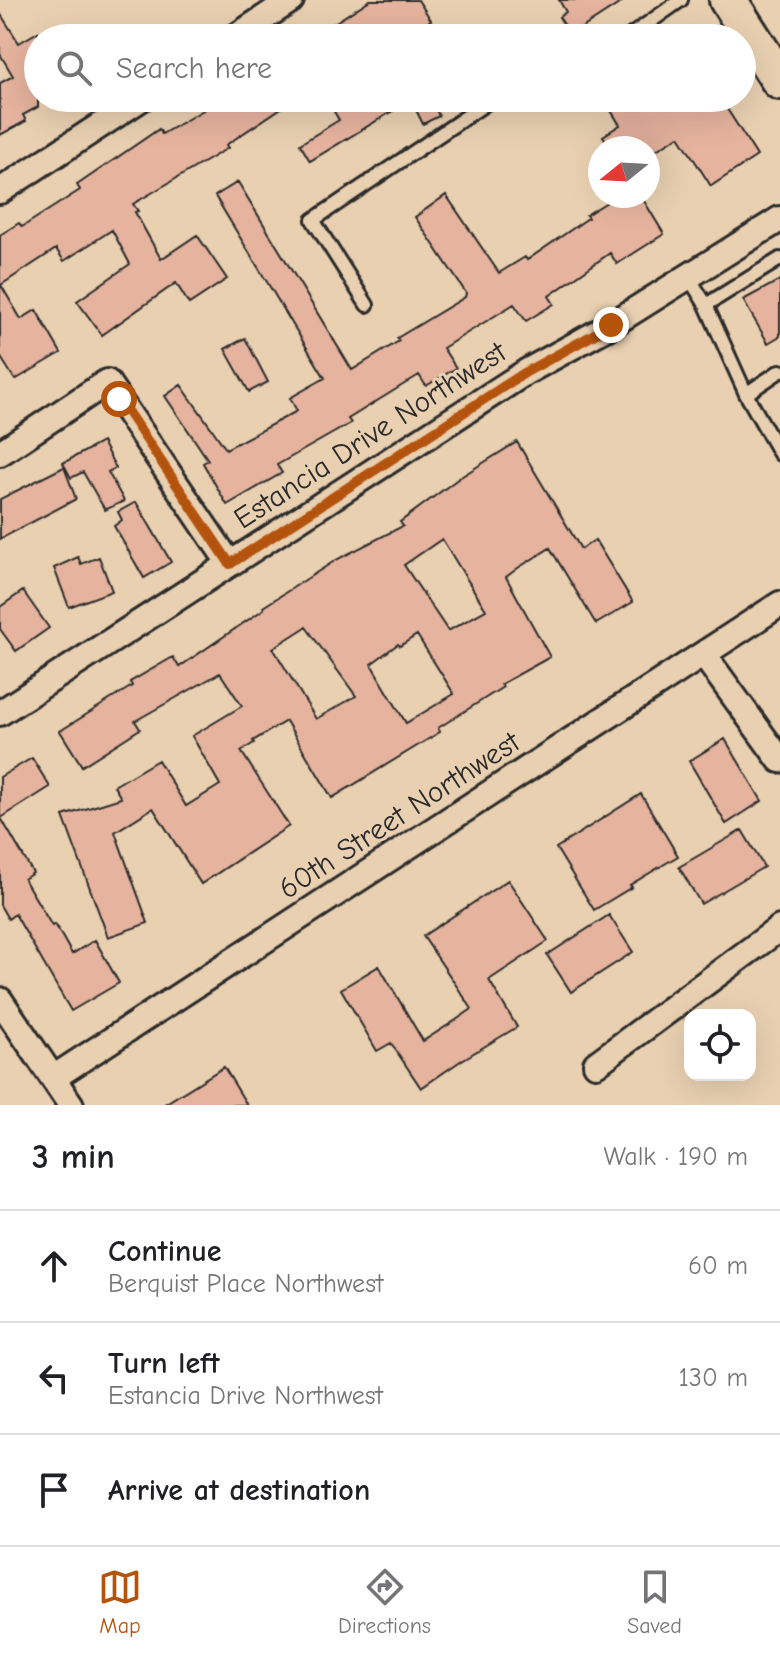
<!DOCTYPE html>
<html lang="en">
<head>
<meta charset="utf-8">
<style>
	:root { --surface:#fff; --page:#f6f6f6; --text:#202124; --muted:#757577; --line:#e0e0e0; --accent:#b45309 }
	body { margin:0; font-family:"Comic Neue",sans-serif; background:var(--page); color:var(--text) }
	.controls { position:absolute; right:24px; bottom:24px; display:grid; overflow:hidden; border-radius:16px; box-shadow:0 8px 32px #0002 }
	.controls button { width:72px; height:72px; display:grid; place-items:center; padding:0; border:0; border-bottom:2px solid var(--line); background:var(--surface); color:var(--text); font:40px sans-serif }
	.compass { position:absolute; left:588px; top:136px; width:72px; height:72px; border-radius:50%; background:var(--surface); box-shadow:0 8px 32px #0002; rotate:252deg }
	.stop { position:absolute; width:24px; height:24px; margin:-18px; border:6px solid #b45309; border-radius:50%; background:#fff }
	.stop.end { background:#b45309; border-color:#fff; box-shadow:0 2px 8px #0008 }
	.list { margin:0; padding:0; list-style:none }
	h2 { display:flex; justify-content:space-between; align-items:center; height:104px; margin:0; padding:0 32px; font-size:34px }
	h2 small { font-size:26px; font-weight:400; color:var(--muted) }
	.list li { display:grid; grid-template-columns:52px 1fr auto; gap:24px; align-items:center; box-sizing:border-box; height:112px; padding:0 32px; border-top:2px solid var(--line) }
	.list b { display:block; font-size:30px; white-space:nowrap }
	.list p { margin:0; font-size:26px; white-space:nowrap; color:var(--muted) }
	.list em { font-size:26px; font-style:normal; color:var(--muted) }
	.icon { flex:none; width:44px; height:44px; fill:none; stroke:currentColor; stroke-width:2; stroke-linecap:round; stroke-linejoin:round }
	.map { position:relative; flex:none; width:780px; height:1105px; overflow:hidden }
	.search { position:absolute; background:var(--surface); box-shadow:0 8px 32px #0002; left:24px; right:24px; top:24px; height:88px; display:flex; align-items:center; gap:20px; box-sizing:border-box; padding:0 28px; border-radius:44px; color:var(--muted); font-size:30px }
	.sheet { height:440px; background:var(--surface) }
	nav { display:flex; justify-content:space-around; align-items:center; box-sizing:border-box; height:112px; border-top:2px solid var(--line); background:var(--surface); font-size:22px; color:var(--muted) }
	nav a { display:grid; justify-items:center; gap:4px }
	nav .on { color:var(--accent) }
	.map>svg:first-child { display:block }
</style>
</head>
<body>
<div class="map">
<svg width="780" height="1105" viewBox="0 0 780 1105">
	<rect width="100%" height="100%" fill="#e9d0b1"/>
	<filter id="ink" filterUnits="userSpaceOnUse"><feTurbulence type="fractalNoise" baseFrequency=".0125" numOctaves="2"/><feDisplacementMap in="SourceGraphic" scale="16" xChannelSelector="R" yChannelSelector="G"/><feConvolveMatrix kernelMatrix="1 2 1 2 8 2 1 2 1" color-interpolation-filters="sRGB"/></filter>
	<g filter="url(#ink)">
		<!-- building -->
		<path fill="#e6b39e" stroke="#2b2b2b" stroke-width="2" fill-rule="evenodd" d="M370 0H418L431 20 404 38H311Z
			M559 0H625L571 35 559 17 566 12Z
			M0 13 19 43 38 32V107L23 115 26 121 0 135V83L13 76 0 54Z
			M207 98H296L226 145 228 148 133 204 138 211 135 212 161 259 197 235 227 279 189 304 176 283 102 335 77 301 130 264 112 230 64 261 56 249 1 285 21 319 36 310 61 353 15 380 0 356V235L19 223 22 227 80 190 77 185 159 129 162 134 212 105Z
			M326 98H431L439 116 423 124 411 100 310 161 300 144 339 120Z
			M603 98H720L757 156 711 186 679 136 648 155V148H611L603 136 620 125Z
			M238 182 352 370 399 341 397 338 465 297 466 293 415 217 446 195 499 273 525 257 527 260 588 218 586 215 617 196H641L664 234 617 264 610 253 549 296 554 304 526 321 514 304 443 348 456 368 426 386 419 375 348 419 351 423 277 465 282 473 227 505 203 463 208 460 165 396 181 385 226 449 297 411 290 398 325 378 215 196Z
			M780 280V336L768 343 743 300Z
			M245 338 268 382 249 392 225 349Z
			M102 442 116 468 108 472 124 501 105 510 83 472 71 478 63 463Z
			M517 442 581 549 595 540 633 602 596 624 550 548 518 568 506 577 550 657 501 684 503 687 438 728 440 732 332 798 286 721 253 741 254 743 241 751 289 826 201 884 153 808 115 832 148 923 108 937 63 816 121 798 114 786 158 760 186 806 220 785 192 736 242 706 220 673 135 721 140 729 82 766 60 731 132 686 130 682 173 657 179 667 264 609 263 607 336 560 403 526 400 522 459 478ZM442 539 486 610 448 631 404 565ZM306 627 356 696 316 719 273 648ZM417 635 454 694 406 723 371 664 398 644 400 646Z
			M64 467 76 499 0 539V499Z
			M136 502 171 562 144 578 114 526 122 520 118 512Z
			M78 557 81 564 99 557 112 591 69 607 54 568Z
			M23 591 49 628 16 651 0 629V607Z
			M725 739 762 801 726 824 689 761Z
			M32 758 50 787 1 818 33 873 24 879 52 926 55 924 72 954 95 940 119 983 71 1011 15 914 8 919 0 905V777Z
			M641 794 678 856 630 885 632 887 594 910 556 848Z
			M742 830 764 867 701 904 679 867Z
			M508 880 548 941 489 980 517 1027 462 1060 421 1088 391 1043 377 1051 341 989 379 966 423 1041 456 1020 472 1009 423 936Z
			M609 915 633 952 571 992 547 955Z
			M224 1067 247 1105H163Z"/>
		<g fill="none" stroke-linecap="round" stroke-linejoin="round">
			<!-- lane casing -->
			<g stroke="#2b2b2b" stroke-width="18">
				<path id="lane" d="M627 38 681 0
					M688 276 706 305 746 394 780 371
					M367 305 313 220 494 98
					M706 305 780 259
					M746 394 780 454"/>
			</g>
			<!-- street casing -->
			<g stroke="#2b2b2b" stroke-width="30">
				<path id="street" d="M234 38 291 0
					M0 191 142 98
					M0 453 107 382 230 564
					M704 655 780 760
					M0 713 526 372 611 325 780 219
					M0 1000 71 1105
					M596 1064 780 928
					M53 1078 780 604"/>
			</g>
			<!-- primary casing -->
			<g stroke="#2b2b2b" stroke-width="42">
				<path id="primary" d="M728 0 780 81"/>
			</g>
			<!-- lane -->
			<use href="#lane" stroke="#e9d0b1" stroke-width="12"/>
			<!-- street -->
			<use href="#street" stroke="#e9d0b1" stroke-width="24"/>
			<!-- primary -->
			<use href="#primary" stroke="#e9d0b1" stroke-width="36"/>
		</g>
	</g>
	<g fill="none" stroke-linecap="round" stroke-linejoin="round" filter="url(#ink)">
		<!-- route -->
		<path stroke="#b45309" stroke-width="10" d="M119 399 230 564 526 372 611 325"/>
	</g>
	<g text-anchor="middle" stroke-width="6" stroke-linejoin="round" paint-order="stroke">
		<!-- street labels -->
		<g font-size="30" fill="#2b2b2b" stroke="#e9d0b1">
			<text transform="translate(370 435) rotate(-33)" y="10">Estancia Drive Northwest</text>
			<text transform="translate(399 815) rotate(-33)" y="10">60th Street Northwest</text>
		</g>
	</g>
</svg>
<div class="controls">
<button><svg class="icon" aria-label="locate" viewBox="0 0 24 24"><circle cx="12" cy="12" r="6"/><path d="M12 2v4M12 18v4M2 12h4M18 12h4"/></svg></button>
</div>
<svg class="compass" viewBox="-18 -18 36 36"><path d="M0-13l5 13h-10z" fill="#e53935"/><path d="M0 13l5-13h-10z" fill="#757577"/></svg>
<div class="stop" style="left:119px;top:399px"></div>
<div class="stop end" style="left:611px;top:325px"></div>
<div class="search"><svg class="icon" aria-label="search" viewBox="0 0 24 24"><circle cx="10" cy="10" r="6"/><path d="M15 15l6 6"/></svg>Search here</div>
</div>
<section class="sheet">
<h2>3 min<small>Walk · 190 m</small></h2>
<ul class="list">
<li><svg class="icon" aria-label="ahead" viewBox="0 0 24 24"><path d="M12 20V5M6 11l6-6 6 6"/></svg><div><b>Continue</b><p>Berquist Place Northwest</p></div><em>60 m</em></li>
<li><svg class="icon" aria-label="left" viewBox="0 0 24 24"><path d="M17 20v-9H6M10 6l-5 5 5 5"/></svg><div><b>Turn left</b><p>Estancia Drive Northwest</p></div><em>130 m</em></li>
<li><svg class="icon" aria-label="arrive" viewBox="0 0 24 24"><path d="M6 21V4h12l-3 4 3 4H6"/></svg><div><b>Arrive at destination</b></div></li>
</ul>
</section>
<nav>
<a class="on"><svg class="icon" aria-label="map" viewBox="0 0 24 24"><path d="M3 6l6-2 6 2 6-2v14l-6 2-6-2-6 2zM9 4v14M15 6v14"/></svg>Map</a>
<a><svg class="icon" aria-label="directions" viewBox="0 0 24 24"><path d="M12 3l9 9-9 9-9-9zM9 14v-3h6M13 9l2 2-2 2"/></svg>Directions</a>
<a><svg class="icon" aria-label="saved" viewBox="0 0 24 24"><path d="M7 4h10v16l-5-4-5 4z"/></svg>Saved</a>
</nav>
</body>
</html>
